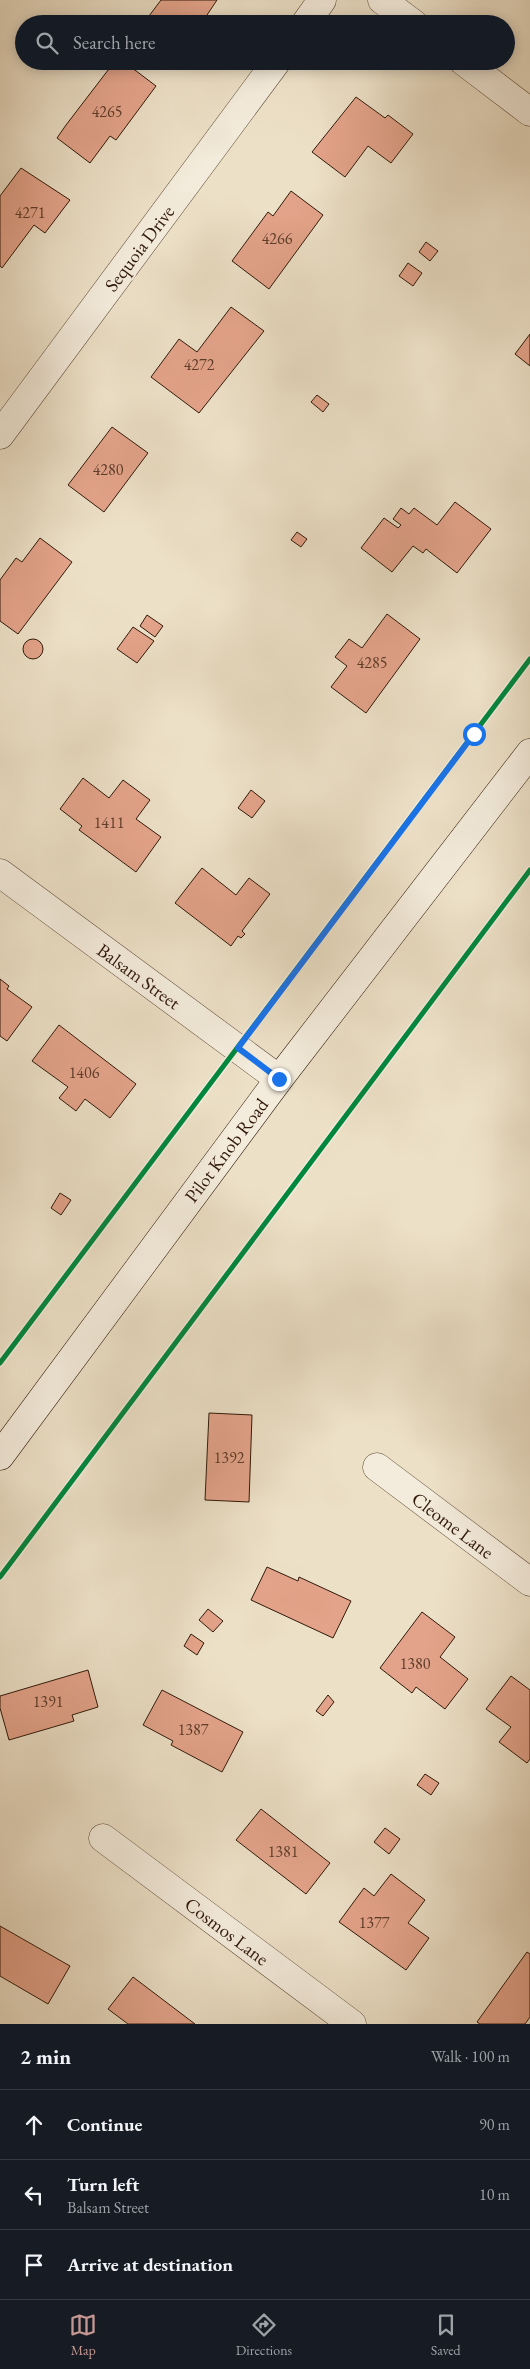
<!DOCTYPE html>
<html lang="en">
<head>
<meta charset="utf-8">
<style>
	:root { --surface:#171b24; --page:#242831; --text:#f1f3f6; --muted:#9ea1a6; --line:#363941; --accent:#c59692 }
	body { margin:0; font-family:"EB Garamond",serif; background:var(--page); color:var(--text) }
	.stop { position:absolute; width:15px; height:15px; margin:-11px; border:4px solid #1a73e8; border-radius:50%; background:#fff }
	.stop.end { background:#1a73e8; border-color:#fff; box-shadow:0 1px 5px #0008 }
	.list { margin:0; padding:0; list-style:none }
	h2 { display:flex; justify-content:space-between; align-items:center; height:65px; margin:0; padding:0 20px; font-size:21px }
	h2 small { font-size:16px; font-weight:400; color:var(--muted) }
	.list li { display:grid; grid-template-columns:32px 1fr auto; gap:15px; align-items:center; box-sizing:border-box; height:70px; padding:0 20px; border-top:1px solid var(--line) }
	.list b { display:block; font-size:19px; white-space:nowrap }
	.list p { margin:0; font-size:16px; white-space:nowrap; color:var(--muted) }
	.list em { font-size:16px; font-style:normal; color:var(--muted) }
	.icon { flex:none; width:28px; height:28px; fill:none; stroke:currentColor; stroke-width:2; stroke-linecap:round; stroke-linejoin:round }
	.map { position:relative; flex:none; width:530px; height:2024px; overflow:hidden }
	.search { position:absolute; background:var(--surface); box-shadow:0 2px 12px #0003; left:15px; right:15px; top:15px; height:55px; display:flex; align-items:center; gap:12px; box-sizing:border-box; padding:0 18px; border-radius:28px; color:var(--muted); font-size:19px }
	.sheet { height:275px; background:var(--surface) }
	nav { display:flex; justify-content:space-around; align-items:center; box-sizing:border-box; height:70px; border-top:1px solid var(--line); background:var(--surface); font-size:14px; color:var(--muted) }
	nav a { display:grid; justify-items:center; gap:2px }
	nav .on { color:var(--accent) }
	.map>svg:first-child { display:block }
</style>
</head>
<body>
<div class="map">
<svg width="530" height="2024" viewBox="0 0 530 2024">
	<rect width="100%" height="100%" fill="#ece0c7"/>
	<filter id="stains"><feTurbulence type="fractalNoise" baseFrequency=".004" numOctaves="4"/><feColorMatrix values="0 0 0 0 .2 0 0 0 0 .09 0 0 0 0 .02 0 0 0 .5 -.17"/></filter>
	<radialGradient id="worn" r=".72"><stop offset=".6" stop-color="#630" stop-opacity="0"/><stop offset="1" stop-color="#630" stop-opacity=".3"/></radialGradient>
	<!-- building -->
	<path fill="#e3a38a" stroke="#301909" d="M161 0H217L201 24H143Z
		M115 61H123L156 86 116 140 110 136 90 163 57 138 66 125Z
		M356 97 385 118 388 115 413 134 391 163 368 146 345 177 312 152Z
		M21 168 70 200 45 233 34 225 2 268 0 266V196Z
		M291 191 323 215 269 289 232 261 268 212 273 216Z
		M426 242 438 251 430 261 419 252Z
		M408 263 422 273 413 286 399 276Z
		M231 307 264 331 199 413 151 377 179 339 197 352Z
		M530 334V366L515 354Z
		M317 395 329 404 323 412 311 402Z
		M112 427 148 453 104 512 68 485Z
		M455 502 491 529 457 573 426 549 423 553 413 546 392 572 361 548 384 518 398 528 401 525 393 519 401 508 409 514 414 508 437 525Z
		M297 532 307 539 301 547 291 540Z
		M40 538 72 562 18 634 0 621V580L16 558 22 562Z
		M387 614 420 639 366 713 331 687 347 666 335 657 349 639 362 648Z
		M147 615 163 626 155 637 140 626Z
		M133 627 154 641 137 663 117 649Z
		M23 649a10 10 0 1 1 20 0a10 10 0 1 1-20 0Z
		M83 778 109 798 123 780 150 800 136 819 161 837 136 872 79 830 82 826 60 809Z
		M251 790 265 801 252 818 238 808Z
		M202 868 236 895 249 878 270 894 242 931 245 934 241 938 238 936 231 946 175 903Z
		M0 979 9 986 7 989 32 1007 7 1041 0 1036Z
		M59 1025 136 1084 110 1118 85 1099 76 1111 59 1098 68 1087 32 1061Z
		M60 1193 71 1200 61 1215 51 1208Z
		M209 1413 252 1415 249 1502 205 1500Z
		M267 1567 298 1581 299 1577 351 1601 333 1638 251 1600Z
		M208 1609 223 1621 213 1632 199 1620Z
		M422 1612 455 1637 440 1657 468 1679 445 1709 416 1687 412 1693 380 1668Z
		M191 1634 204 1643 197 1655 184 1646Z
		M88 1670 98 1707 72 1715 74 1721 9 1740 0 1708V1696Z
		M511 1676 530 1690V1759L527 1763 499 1742 511 1727 486 1709Z
		M162 1690 243 1732 222 1772 171 1745 173 1741 143 1725Z
		M328 1695 334 1702 323 1716 316 1711Z
		M425 1774 439 1783 431 1795 417 1785Z
		M261 1809 330 1863 306 1894 236 1840Z
		M385 1828 400 1839 389 1854 374 1842Z
		M391 1874 425 1900 408 1923 429 1938 406 1970 339 1922 364 1888 374 1896Z
		M0 1926 70 1966 48 2004 0 1976Z
		M527 1952 530 1954V2017L525 2024H480L477 2022Z
		M133 1977 195 2024H128L108 2009Z"/>
	<g fill="none" stroke-linecap="round" stroke-linejoin="round">
		<!-- minor casing -->
		<g stroke="#5f4b38" stroke-width="29">
			<path id="minor" d="M382 0 414 24
				M305 24 322 0
				M463 61 530 112
				M0 435 277 61
				M0 873 279 1079
				M377 1467 530 1582
				M103 1838 352 2024"/>
		</g>
		<!-- secondary casing -->
		<g stroke="#301909" stroke-width="29">
			<path id="secondary" d="M0 1456 279 1079 530 753"/>
		</g>
		<!-- minor -->
		<use href="#minor" stroke="#f3ebdb" stroke-width="28"/>
		<!-- secondary -->
		<use href="#secondary" stroke="#f3ebdb" stroke-width="28"/>
		<!-- cycleway casing -->
		<g stroke="#f3ebdb" stroke-width="8">
			<path id="cycleway" d="M0 1363 530 659
				M0 1577 530 870"/>
		</g>
		<!-- cycleway -->
		<use href="#cycleway" stroke="#00873e" stroke-width="5"/>
	</g>
	<g fill="none" stroke-linecap="round" stroke-linejoin="round">
		<!-- route -->
		<path stroke="#1a73e8" stroke-width="6" d="M279 1079 238 1048 474 734"/>
	</g>
	<g text-anchor="middle" stroke-width="4" stroke-linejoin="round" paint-order="stroke">
		<!-- number labels -->
		<g font-size="16" fill="#5d3c29">
			<text x="107" y="117">4265</text>
			<text x="30" y="218">4271</text>
			<text x="277" y="244">4266</text>
			<text x="199" y="370">4272</text>
			<text x="108" y="475">4280</text>
			<text x="372" y="668">4285</text>
			<text x="109" y="828">1411</text>
			<text x="84" y="1078">1406</text>
			<text x="229" y="1463">1392</text>
			<text x="415" y="1669">1380</text>
			<text x="48" y="1707">1391</text>
			<text x="193" y="1735">1387</text>
			<text x="283" y="1857">1381</text>
			<text x="374" y="1928">1377</text>
		</g>
		<!-- street labels -->
		<g font-size="19" fill="#301909" stroke="#f3ebdb">
			<text transform="translate(139 248) rotate(-53)" y="7">Sequoia Drive</text>
			<text transform="translate(139 976) rotate(36)" y="7">Balsam Street</text>
			<text transform="translate(226 1150) rotate(-53)" y="7">Pilot Knob Road</text>
			<text transform="translate(453 1525) rotate(37)" y="7">Cleome Lane</text>
			<text transform="translate(227 1931) rotate(37)" y="7">Cosmos Lane</text>
		</g>
	</g>
	<rect width="100%" height="100%" filter="url(#stains)"/>
	<rect width="100%" height="100%" fill="url(#worn)"/>
</svg>
<div class="stop" style="left:474px;top:734px"></div>
<div class="stop end" style="left:279px;top:1079px"></div>
<div class="search"><svg class="icon" aria-label="search" viewBox="0 0 24 24"><circle cx="10" cy="10" r="6"/><path d="M15 15l6 6"/></svg>Search here</div>
</div>
<section class="sheet">
<h2>2 min<small>Walk · 100 m</small></h2>
<ul class="list">
<li><svg class="icon" aria-label="ahead" viewBox="0 0 24 24"><path d="M12 20V5M6 11l6-6 6 6"/></svg><div><b>Continue</b></div><em>90 m</em></li>
<li><svg class="icon" aria-label="left" viewBox="0 0 24 24"><path d="M17 20v-9H6M10 6l-5 5 5 5"/></svg><div><b>Turn left</b><p>Balsam Street</p></div><em>10 m</em></li>
<li><svg class="icon" aria-label="arrive" viewBox="0 0 24 24"><path d="M6 21V4h12l-3 4 3 4H6"/></svg><div><b>Arrive at destination</b></div></li>
</ul>
</section>
<nav>
<a class="on"><svg class="icon" aria-label="map" viewBox="0 0 24 24"><path d="M3 6l6-2 6 2 6-2v14l-6 2-6-2-6 2zM9 4v14M15 6v14"/></svg>Map</a>
<a><svg class="icon" aria-label="directions" viewBox="0 0 24 24"><path d="M12 3l9 9-9 9-9-9zM9 14v-3h6M13 9l2 2-2 2"/></svg>Directions</a>
<a><svg class="icon" aria-label="saved" viewBox="0 0 24 24"><path d="M7 4h10v16l-5-4-5 4z"/></svg>Saved</a>
</nav>
</body>
</html>
